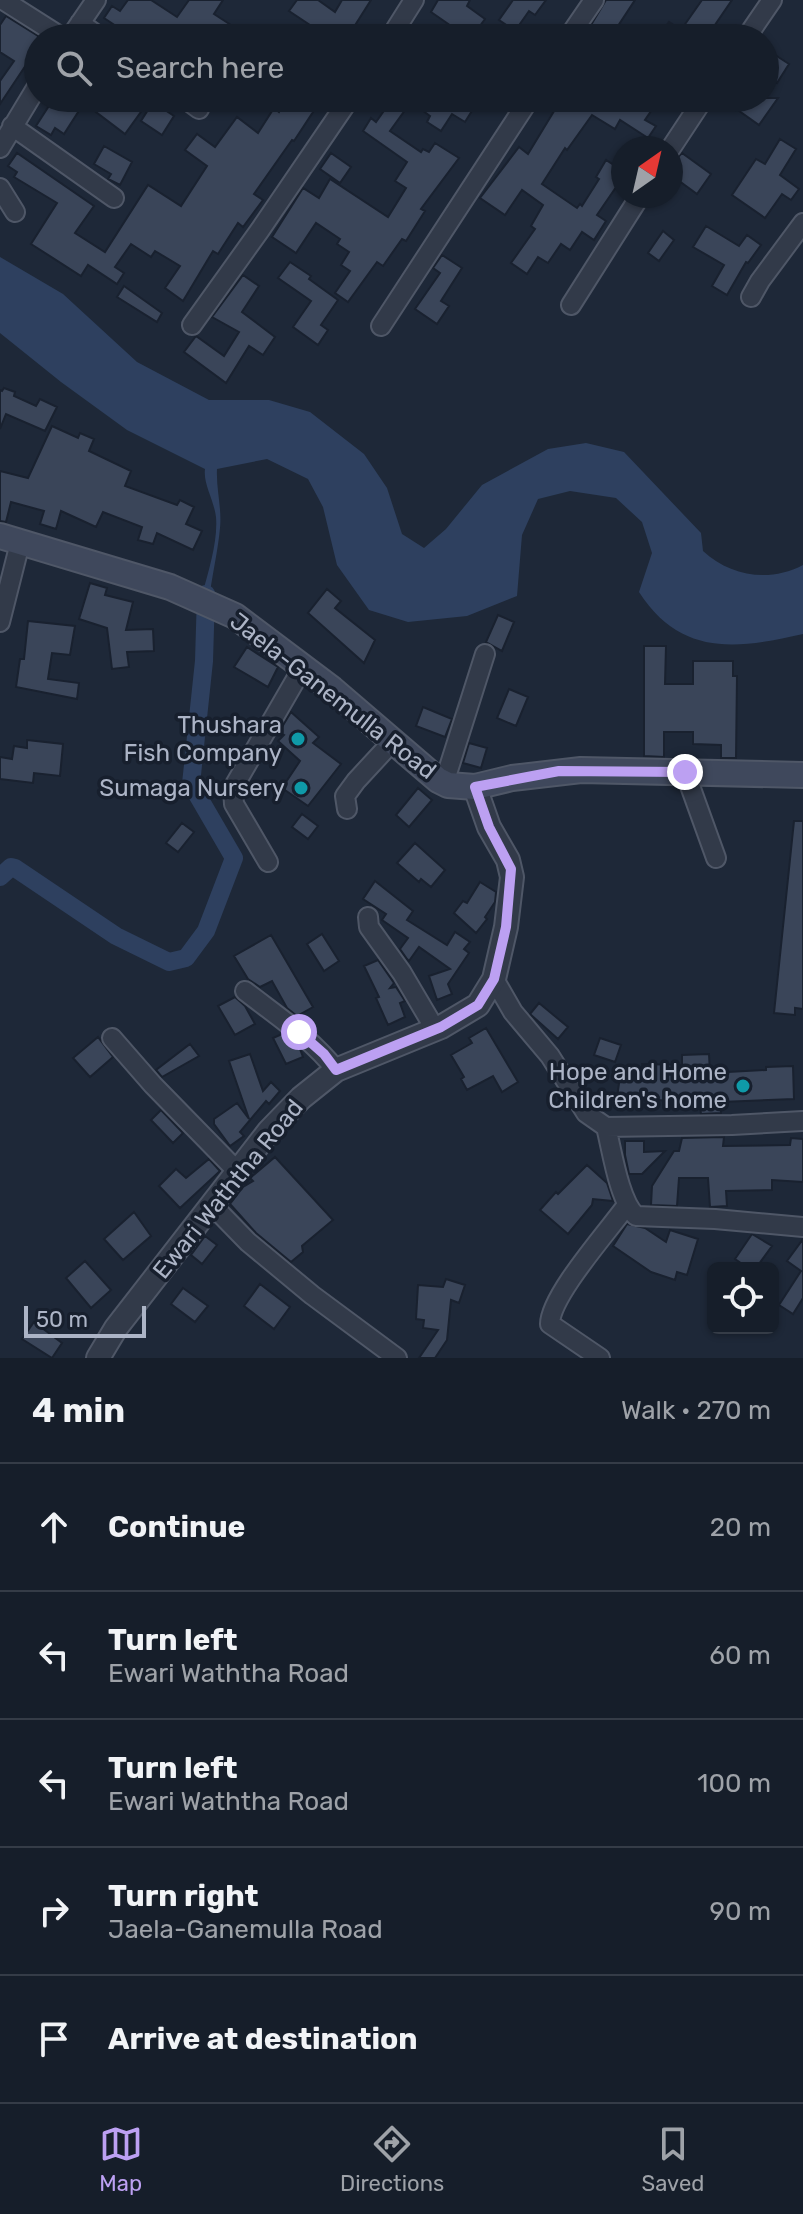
<!DOCTYPE html>
<html lang="en">
<head>
<meta charset="utf-8">
<style>
	:root { --surface:#161e2a; --page:#232b36; --text:#f1f3f6; --muted:#9ea2a8; --line:#353c47; --accent:#bca0f2 }
	body { margin:0; font-family:Rubik,sans-serif; background:var(--page); color:var(--text) }
	.controls { position:absolute; right:24px; bottom:24px; display:grid; overflow:hidden; border-radius:12px; box-shadow:0 2px 6px #0004 }
	.controls button { width:72px; height:72px; display:grid; place-items:center; padding:0; border:0; border-bottom:2px solid var(--line); background:var(--surface); color:var(--text); font:40px sans-serif }
	.compass { position:absolute; left:611px; top:136px; width:72px; height:72px; border-radius:50%; background:var(--surface); box-shadow:0 2px 6px #0004; rotate:34deg }
	.scale { position:absolute; left:24px; bottom:20px; width:122px; box-sizing:border-box; padding-left:8px; border:4px solid #acb4c6; border-top:0; font-size:22px; line-height:28px; white-space:nowrap; color:#acb4c6; -webkit-text-stroke:6px #171f2d; paint-order:stroke }
	.stop { position:absolute; width:24px; height:24px; margin:-18px; border:6px solid #bca0f2; border-radius:50%; background:#fff }
	.stop.end { background:#bca0f2; border-color:#fff; box-shadow:0 2px 8px #0008 }
	.list { margin:0; padding:0; list-style:none }
	h2 { display:flex; justify-content:space-between; align-items:center; height:104px; margin:0; padding:0 32px; font-size:34px }
	h2 small { font-size:26px; font-weight:400; color:var(--muted) }
	.list li { display:grid; grid-template-columns:52px 1fr auto; gap:24px; align-items:center; box-sizing:border-box; height:128px; padding:0 32px; border-top:2px solid var(--line) }
	.list b { display:block; font-size:30px; white-space:nowrap }
	.list p { margin:0; font-size:26px; white-space:nowrap; color:var(--muted) }
	.list em { font-size:26px; font-style:normal; color:var(--muted) }
	.icon { flex:none; width:44px; height:44px; fill:none; stroke:currentColor; stroke-width:2; stroke-linecap:round; stroke-linejoin:round }
	.map { position:relative; flex:none; width:803px; height:1358px; overflow:hidden }
	.search { position:absolute; background:var(--surface); box-shadow:0 2px 6px #0004; left:24px; right:24px; top:24px; height:88px; display:flex; align-items:center; gap:20px; box-sizing:border-box; padding:0 28px; border-radius:44px; color:var(--muted); font-size:30px }
	.sheet { height:744px; background:var(--surface) }
	nav { display:flex; justify-content:space-around; align-items:center; box-sizing:border-box; height:112px; border-top:2px solid var(--line); background:var(--surface); font-size:22px; color:var(--muted) }
	nav a { display:grid; justify-items:center; gap:4px }
	nav .on { color:var(--accent) }
	.map>svg:first-child { display:block }
</style>
</head>
<body>
<div class="map">
<svg width="803" height="1358" viewBox="0 0 803 1358">
	<rect width="100%" height="100%" fill="#1e2838"/>
	<!-- water -->
	<path fill="#2e405f" d="M0 257 63 294 137 362 209 400H269L310 412 364 454 387 488 402 534 424 548 446 529 482 485 548 449 586 443 624 452 701 533 703 551C730 576 769 583 803 565V634C737 649 681 657 639 592L652 553 642 522 616 498 570 491 538 499 522 535 517 596 467 616 408 622 369 610 337 565 323 507 308 479 267 459 217 469C216 489 222 508 220 528 218 550 213 571 210 593L203 592C209 569 218 541 216 517 214 500 203 484 205 469L127 430 61 382 0 333Z"/>
	<g fill="none" stroke-linecap="round" stroke-linejoin="round">
		<!-- canal -->
		<path stroke="#2e405f" stroke-width="18" d="M0 877 11 867 15 868 116 936 169 962 186 958 206 931 234 858 191 784 204 661 206 594"/>
	</g>
	<!-- building -->
	<path fill="#3a4559" stroke="#19212f" stroke-width="2" d="M128 0H151L177 17 189 0H223L214 14 251 38H134L104 18 112 6 120 11Z
		M297 0H318L335 12 342 0H371L347 38H315L319 31 289 11Z
		M438 0H470L467 6 485 19 474 34 471 32 467 37 431 12Z
		M513 0H546L535 15 529 11 515 31 499 20Z
		M606 0H635L610 38 591 25Z
		M702 0H732L706 38H658L669 22 681 30Z
		M6 16 38 36V47L0 104V81L14 61 0 52V25Z
		M772 53 789 64 777 83 765 74V63Z
		M54 98H128L143 109 125 134 84 103 64 134 55 128 51 135 36 126Z
		M288 98 313 112 294 141 292 140 254 194 263 200 243 227 238 223 218 254 213 251 183 301 165 288 180 266 155 251 151 257 131 244 115 267 124 273 117 284 88 265 81 276 31 244 57 203 14 177 17 172 8 166 17 153 94 206 75 233 105 252 148 185 181 206 207 166 185 150 197 134 215 147 237 117 258 133 274 108 279 112Z
		M393 98H480L465 122 452 114 441 131 427 122 430 116 411 102 390 131 421 152 423 149 429 152 435 143 459 158 421 209 425 211 406 241 402 239 383 266 377 262 348 302 335 293 350 271 341 265 349 252 337 244 340 239 316 223 296 253 272 237 303 188 319 198 330 179 388 217 406 188 395 181 407 162 363 131 371 118 376 122Z
		M562 98H660L645 120 656 126 648 138 620 120 615 129 592 115 567 150 565 148 542 184 577 208 580 204 582 206 599 179 596 177 606 160 623 171V177L597 215 606 221 594 240 582 232 570 250 561 244 548 263 538 257 527 274 511 263 535 229 531 226 543 205 522 190 505 215 480 198 519 147 528 154Z
		M741 98H778L759 125 735 108Z
		M153 102 174 116 162 135 141 121Z
		M780 139 796 149 780 175 799 189 791 200 782 194 765 218 732 195 756 159 765 164Z
		M104 146 132 162 120 185 108 179 111 174 94 164Z
		M331 153 351 167 340 183 320 169Z
		M682 153 711 174 697 194 671 175V164Z
		M706 226 739 246 747 235 761 245 748 263 746 262 727 295 712 286 724 265 693 247Z
		M663 231 674 240 659 261 648 253Z
		M442 255 462 268 441 301 449 306 437 324 415 309 440 273 433 268Z
		M290 262 311 276 309 279 338 300 321 325 328 330 318 345 293 327 311 301 278 278Z
		M243 275 259 286 242 312 275 337 263 355 249 346 226 383 184 352 196 336 224 356 239 332 212 317Z
		M124 286 162 313 157 322 117 297Z
		M4 388 15 392 14 396 36 406 40 399 57 407 45 431 6 414 0 429V390L2 391Z
		M52 426 78 438 80 433 94 439 89 451 131 471 125 486 177 505 180 500 194 507 186 524 202 531 193 550 157 533 153 544 138 540 142 527 103 512 96 527 61 511 56 529 40 524 44 511 11 502 6 522 0 521V471L28 478Z
		M90 583 107 588 105 595 133 602 126 630 153 629 154 651 127 652 129 667 112 669 107 628 79 619Z
		M327 589 341 601 335 608 375 640 364 663 308 613Z
		M498 615 514 622 502 651 486 642Z
		M28 621 75 626 70 655 52 653 48 679 79 683 77 699 16 687 20 659H24Z
		M644 646H666L665 684H693V661H733V676H737L736 758H721V745L693 744V732H664V757L644 756Z
		M247 647 278 667 268 687 234 667Z
		M509 689 528 697 516 726 497 718Z
		M423 707 452 719 445 737 416 726Z
		M291 712 319 737 313 743 341 764 308 806 282 788 300 761 278 741 284 735 279 732Z
		M27 740 63 744 60 776 34 773 33 783 0 779V757L12 759 14 746 27 748Z
		M469 743 487 748 481 768 463 763Z
		M418 788 432 800 409 827 396 815Z
		M302 814 318 826 308 839 292 827Z
		M794 821H803V1009L795 1008V1015L774 1013Z
		M182 823 194 832 178 852 166 843Z
		M415 843 445 870 431 887 421 879 419 882 397 863Z
		M375 881 413 911 407 920 447 945 455 932 470 942 464 949 469 953 448 984 452 994 437 1000 429 976 450 969 419 947 409 961 407 959 400 949 408 938 382 920 386 914 363 899Z
		M480 882 496 892 495 902 485 917 487 919 476 933 454 913 463 901 467 903Z
		M322 934 339 961 324 971 307 944Z
		M271 935 313 1007 297 1016 287 1008 272 981 260 987 248 979 234 956Z
		M378 960 394 983 390 988 396 987 405 1001 400 1003 405 1017 388 1025 376 998 379 997 364 966Z
		M235 997 245 1006 255 1024 235 1035 218 1006Z
		M539 1003 568 1027 558 1039 530 1014Z
		M486 1028 518 1082 502 1092 493 1076 467 1090 461 1079 464 1077 451 1055 472 1043 469 1038Z
		M282 1034 300 1049 303 1057 286 1064 273 1038Z
		M98 1037 113 1057 90 1077 73 1058Z
		M600 1038 621 1045 615 1062 594 1055Z
		M190 1044 199 1056 162 1077 156 1070Z
		M250 1054 263 1091 271 1082 280 1091 269 1104 266 1101 240 1132 244 1136 230 1146 214 1124V1119L237 1103 249 1119 229 1061Z
		M709 1054 710 1073 766 1070V1067L793 1066 794 1099 721 1102V1113L701 1114 700 1106H683V1102L617 1097 621 1070 642 1073V1064L682 1065V1055Z
		M161 1110 183 1133 173 1143 151 1120Z
		M724 1137 723 1146 790 1145 791 1138 803 1139V1182L772 1180V1190L726 1191 727 1206 710 1207 708 1178H679L677 1206 651 1205 652 1186 674 1151H679L682 1138Z
		M625 1141H644V1152L665 1151 642 1174H629L625 1155Z
		M275 1157 333 1220 302 1246 303 1252 291 1262 256 1233 230 1204 243 1187 253 1181 250 1178Z
		M209 1159 220 1171 180 1208 159 1186 176 1169 186 1178Z
		M587 1165 607 1183 613 1201 593 1199 592 1205 568 1234 540 1210 556 1192 558 1194Z
		M134 1212 151 1236 123 1260 104 1239Z
		M627 1224 645 1228 666 1242 670 1230 698 1239 687 1275 677 1272 675 1280 651 1272 613 1246Z
		M752 1234 772 1246 756 1268H748L735 1259Z
		M205 1236 217 1245 202 1264 191 1255Z
		M803 1239V1298L793 1314 779 1305 801 1271 787 1261Z
		M85 1261 111 1290 91 1308 66 1278Z
		M446 1279 465 1285 459 1303 451 1300 447 1340 435 1358H419L438 1330 423 1328 424 1320 416 1319 418 1285 443 1287Z
		M260 1284 290 1307 274 1329 244 1306Z
		M183 1288 208 1306 195 1322 171 1304Z
		M34 1322 62 1343 52 1358 22 1339Z"/>
	<g fill="none" stroke-linecap="round" stroke-linejoin="round">
		<!-- minor casing -->
		<g stroke="#4f5767" stroke-width="22">
			<path id="minor" d="M3 0 63 38
				M80 23 101 38
				M70 38 96 0
				M390 38 414 0
				M568 38 594 0
				M746 38 772 0
				M184 98 199 109
				M12 126 114 198
				M0 148 38 85
				M671 148 704 98
				M0 188 15 212
				M751 297 760 281 803 223
				M571 305 640 196
				M192 325 260 230 350 98
				M381 326 530 98
				M0 622 20 543
				M685 772 716 858
				M444 783 485 654
				M347 809 345 796 356 781 393 741
				M268 862 234 804 233 788 303 667
				M368 917 369 927 402 973 435 1029
				M494 979 513 1012 550 1056 586 1113 606 1127C612 1150 619 1201 636 1216L715 1219 803 1227
				M245 991C277 1016 311 1038 336 1070
				M112 1038 153 1085 238 1172
				M606 1127 732 1125 803 1121
				M212 1205 248 1242 312 1295 397 1358
				M600 1358 550 1324C550 1296 609 1230 627 1205"/>
		</g>
		<!-- tertiary casing -->
		<g stroke="#4f5767" stroke-width="26">
			<path id="tertiary" d="M98 1358 116 1328 269 1131 301 1098 336 1070 441 1027 478 1005 494 979 506 927 512 877 508 860 489 827 475 787"/>
		</g>
		<!-- secondary casing -->
		<g stroke="#4f5767" stroke-width="28">
			<path id="secondary" d="M0 536 170 587 235 616 332 689 438 780 448 785 475 787 512 778 581 770 803 775"/>
		</g>
		<!-- minor -->
		<use href="#minor" stroke="#323a49" stroke-width="18"/>
		<!-- tertiary -->
		<use href="#tertiary" stroke="#323a49" stroke-width="22"/>
		<!-- secondary -->
		<use href="#secondary" stroke="#3f485c" stroke-width="24"/>
	</g>
	<g fill="none" stroke-linecap="round" stroke-linejoin="round">
		<!-- route -->
		<path stroke="#bca0f2" stroke-width="10" d="M299 1032 324 1054 336 1070 441 1027 478 1005 494 979 506 927 511 869 489 827 475 787 559 771 685 772"/>
	</g>
	<!-- markers -->
	<g fill="#0f9aa8" stroke="#171f2d" stroke-width="3">
		<circle cx="298" cy="739" r="8"/>
		<circle cx="301" cy="788" r="8"/>
		<circle cx="743" cy="1086" r="8"/>
	</g>
	<g text-anchor="middle" stroke-width="7" stroke-linejoin="round" paint-order="stroke">
		<!-- street labels -->
		<g font-size="24" fill="#acb4c6" stroke="#171f2d">
			<text transform="translate(333 696) rotate(38)" y="8">Jaela-Ganemulla Road</text>
			<text transform="translate(228 1189) rotate(-51)" y="8">Ewari Waththa Road</text>
		</g>
		<!-- poi labels -->
		<g font-size="24" fill="#acb4c6" stroke="#171f2d" text-anchor="end">
			<text x="282" y="733">Thushara<tspan x="282" dy="28">Fish Company</tspan></text>
			<text x="285" y="796">Sumaga Nursery</text>
			<text x="727" y="1080">Hope and Home<tspan x="727" dy="28">Children's home</tspan></text>
		</g>
	</g>
</svg>
<div class="controls">
<button><svg class="icon" aria-label="locate" viewBox="0 0 24 24"><circle cx="12" cy="12" r="6"/><path d="M12 2v4M12 18v4M2 12h4M18 12h4"/></svg></button>
</div>
<svg class="compass" viewBox="-18 -18 36 36"><path d="M0-13l5 13h-10z" fill="#e53935"/><path d="M0 13l5-13h-10z" fill="#9ea2a8"/></svg>
<div class="scale">50 m</div>
<div class="stop" style="left:299px;top:1032px"></div>
<div class="stop end" style="left:685px;top:772px"></div>
<div class="search"><svg class="icon" aria-label="search" viewBox="0 0 24 24"><circle cx="10" cy="10" r="6"/><path d="M15 15l6 6"/></svg>Search here</div>
</div>
<section class="sheet">
<h2>4 min<small>Walk · 270 m</small></h2>
<ul class="list">
<li><svg class="icon" aria-label="ahead" viewBox="0 0 24 24"><path d="M12 20V5M6 11l6-6 6 6"/></svg><div><b>Continue</b></div><em>20 m</em></li>
<li><svg class="icon" aria-label="left" viewBox="0 0 24 24"><path d="M17 20v-9H6M10 6l-5 5 5 5"/></svg><div><b>Turn left</b><p>Ewari Waththa Road</p></div><em>60 m</em></li>
<li><svg class="icon" aria-label="left" viewBox="0 0 24 24"><path d="M17 20v-9H6M10 6l-5 5 5 5"/></svg><div><b>Turn left</b><p>Ewari Waththa Road</p></div><em>100 m</em></li>
<li><svg class="icon" aria-label="right" viewBox="0 0 24 24"><path d="M7 20v-9h11M14 6l5 5-5 5"/></svg><div><b>Turn right</b><p>Jaela-Ganemulla Road</p></div><em>90 m</em></li>
<li><svg class="icon" aria-label="arrive" viewBox="0 0 24 24"><path d="M6 21V4h12l-3 4 3 4H6"/></svg><div><b>Arrive at destination</b></div></li>
</ul>
</section>
<nav>
<a class="on"><svg class="icon" aria-label="map" viewBox="0 0 24 24"><path d="M3 6l6-2 6 2 6-2v14l-6 2-6-2-6 2zM9 4v14M15 6v14"/></svg>Map</a>
<a><svg class="icon" aria-label="directions" viewBox="0 0 24 24"><path d="M12 3l9 9-9 9-9-9zM9 14v-3h6M13 9l2 2-2 2"/></svg>Directions</a>
<a><svg class="icon" aria-label="saved" viewBox="0 0 24 24"><path d="M7 4h10v16l-5-4-5 4z"/></svg>Saved</a>
</nav>
</body>
</html>
